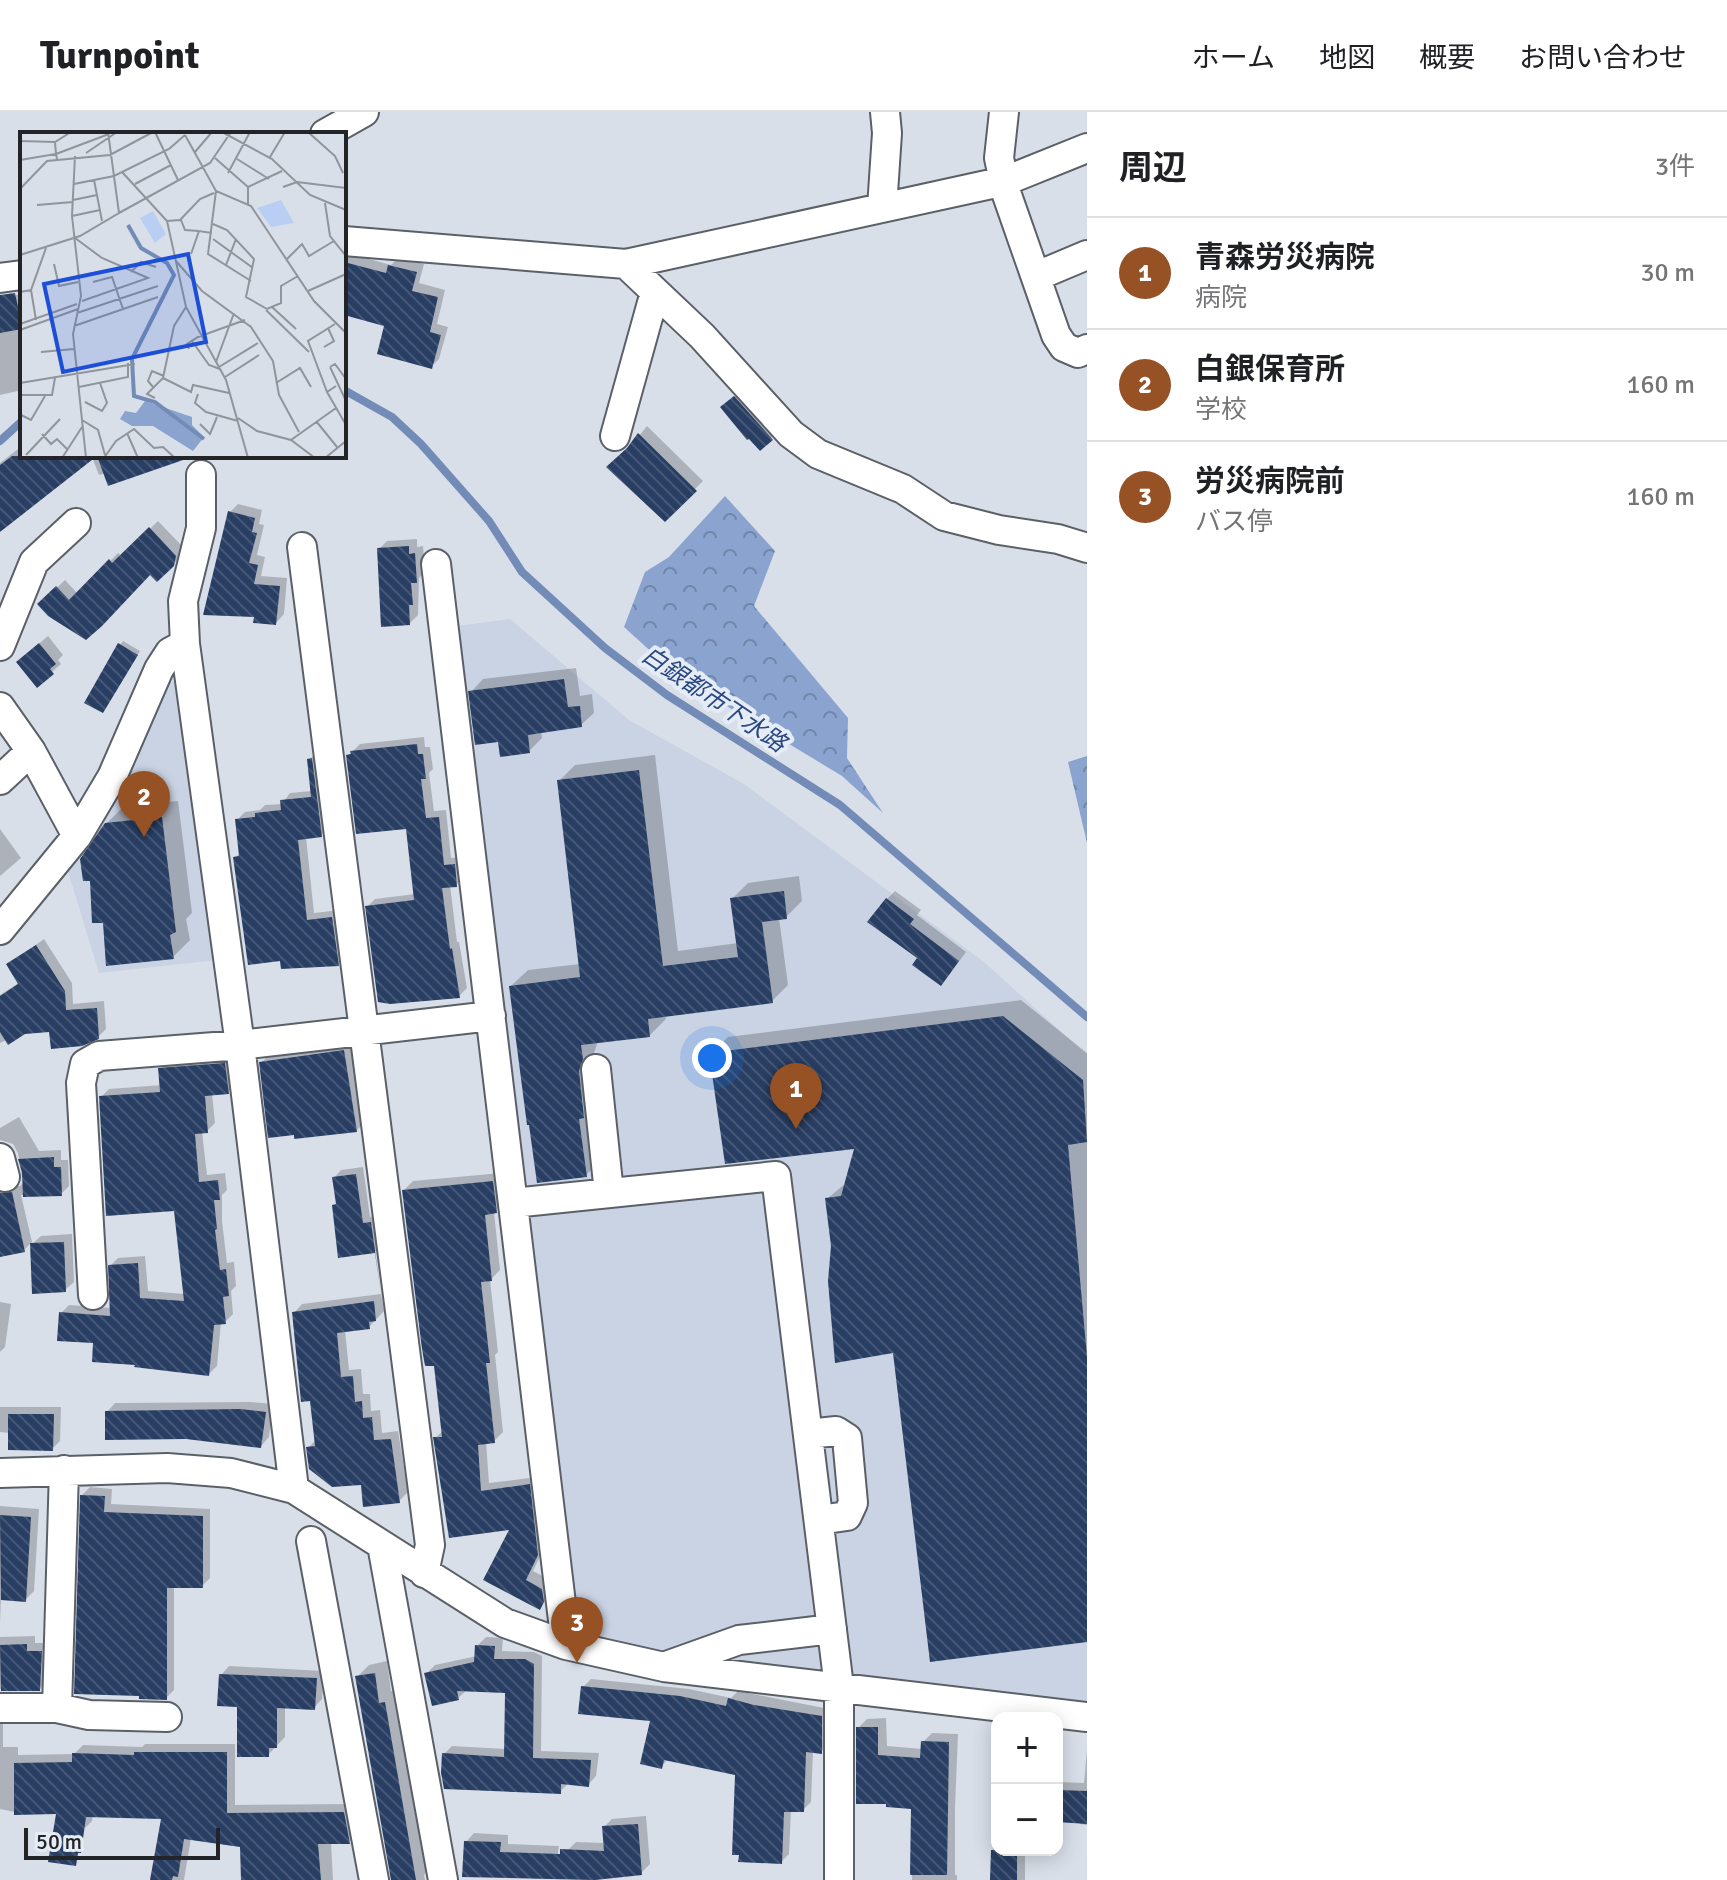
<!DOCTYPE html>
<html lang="ja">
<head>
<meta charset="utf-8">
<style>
	:root { --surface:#fff; --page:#f6f6f6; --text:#202124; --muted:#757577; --line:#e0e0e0; --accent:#965125 }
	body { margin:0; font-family:Signika,"Noto Sans JP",sans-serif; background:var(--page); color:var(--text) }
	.controls { position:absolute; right:24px; bottom:24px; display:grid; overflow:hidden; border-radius:16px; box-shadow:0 4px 20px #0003 }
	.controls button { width:72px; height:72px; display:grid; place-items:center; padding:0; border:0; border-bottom:2px solid var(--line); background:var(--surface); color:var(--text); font:40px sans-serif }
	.scale { position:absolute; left:24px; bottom:20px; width:196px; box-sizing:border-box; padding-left:8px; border:4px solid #222427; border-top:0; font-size:22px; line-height:28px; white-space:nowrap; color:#222427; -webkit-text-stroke:6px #e6ecf6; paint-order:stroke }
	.you { position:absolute; left:712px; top:946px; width:28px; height:28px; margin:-20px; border:6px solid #fff; border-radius:50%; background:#1a73e8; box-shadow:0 0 0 12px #1a73e833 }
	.badge { display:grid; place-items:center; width:52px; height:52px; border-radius:50%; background:var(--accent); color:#fff; font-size:26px; font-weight:700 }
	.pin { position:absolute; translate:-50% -66px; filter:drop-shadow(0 2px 4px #0008) }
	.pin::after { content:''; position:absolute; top:42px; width:28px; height:24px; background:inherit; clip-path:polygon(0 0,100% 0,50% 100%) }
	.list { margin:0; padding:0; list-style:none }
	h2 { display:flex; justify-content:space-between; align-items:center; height:104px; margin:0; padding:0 32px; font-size:34px }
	h2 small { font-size:26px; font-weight:400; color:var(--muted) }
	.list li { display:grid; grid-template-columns:52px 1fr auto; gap:24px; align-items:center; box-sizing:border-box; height:112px; padding:0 32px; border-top:2px solid var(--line) }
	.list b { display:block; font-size:30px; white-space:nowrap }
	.list p { margin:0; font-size:26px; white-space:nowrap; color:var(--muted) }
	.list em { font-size:26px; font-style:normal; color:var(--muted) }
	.map { position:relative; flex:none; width:1087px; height:1768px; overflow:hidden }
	header { display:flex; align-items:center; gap:48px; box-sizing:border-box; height:112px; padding:0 40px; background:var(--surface); border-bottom:2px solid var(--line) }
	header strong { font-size:38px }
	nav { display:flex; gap:44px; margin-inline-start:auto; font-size:28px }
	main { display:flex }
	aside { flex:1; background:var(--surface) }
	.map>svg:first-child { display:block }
</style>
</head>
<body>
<header>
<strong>Turnpoint</strong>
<nav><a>ホーム</a><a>地図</a><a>概要</a><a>お問い合わせ</a></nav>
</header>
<main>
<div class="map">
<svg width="1087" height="1768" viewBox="0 0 1087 1768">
	<defs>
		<pattern id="forest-crowns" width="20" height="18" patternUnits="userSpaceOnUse" patternTransform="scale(2)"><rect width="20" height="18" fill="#8aa4cf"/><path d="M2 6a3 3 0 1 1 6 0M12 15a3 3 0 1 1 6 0" fill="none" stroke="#7085a8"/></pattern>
		<pattern id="building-back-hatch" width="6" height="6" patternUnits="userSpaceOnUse" patternTransform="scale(2)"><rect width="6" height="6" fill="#283e63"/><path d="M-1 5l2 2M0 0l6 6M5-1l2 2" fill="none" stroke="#465775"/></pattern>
	</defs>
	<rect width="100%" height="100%" fill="#d9dfe9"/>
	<!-- built -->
	<path fill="#cad3e3" d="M510 507 629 608 744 672 984 850 1087 943V1605L566 1533 442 516Z
		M183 568 217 848 99 861 66 753 161 572Z"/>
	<!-- forest -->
	<path fill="url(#forest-crowns)" d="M725 384 775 439 754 494 848 606 847 646 883 701 842 664 679 565 624 515 645 460 669 445Z
		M1087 644V731L1068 650Z"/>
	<!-- shadow -->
	<path fill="#0003" d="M344 140 391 153 398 146 424 152 419 171 445 178 437 212 448 215 439 247 431 255 387 212 344 201Z
		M22 182V275L18 279 0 283V186Z
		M742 278 779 319 760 336 730 288Z
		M647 314 703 369 665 407 631 334Z
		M22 334V344H190L110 372 106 361 99 363 92 345 0 418V351Z
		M202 344H221L211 348Z
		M238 392 262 398 259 412 264 413 257 443 265 445 261 464 287 466 284 502 276 511 256 509 230 400Z
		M158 409 184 436 181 444 173 453 151 460 101 513 48 484 65 468 78 482 118 441 122 444Z
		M417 427V435L423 434 425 460 419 466 418 503 410 511 379 437 387 429Z
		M48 524 63 543 58 548 61 552 52 560 27 542Z
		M123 529 140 539 106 595 120 533Z
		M576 556 580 584 592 582 594 601 581 613 541 619 542 626 529 639 500 628 471 580 483 567Z
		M424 625 425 635H430L433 657 429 661 434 699 446 698 451 746 462 745 464 765 456 773H450L457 830H459L467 876 459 884 367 795 375 787 415 782 408 715 348 644 360 632Z
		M317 640 329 715 321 723 306 725 314 801 340 798 346 844 338 852 281 847 235 746 241 740 237 708 245 700 260 698 265 693 282 692 290 681 312 679 309 648Z
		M655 643 678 839 738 831 732 787 748 771 799 764 802 789 786 805 779 806 788 873 772 889 665 902 666 907 650 923 598 929 594 941 602 1047 586 1063 511 874 528 858 580 852 559 669 575 653Z
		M178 689 192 801 186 807 190 828 173 845 105 808 106 712 124 694Z
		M0 717 21 746 0 764Z
		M895 779 921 798 917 803 966 840 949 863 919 846 887 787Z
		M44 827 72 871 73 892 104 889 106 917 98 925 51 918 24 920 0 931V883L20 870 8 852Z
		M1021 888 1087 941V1528L895 1239 833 1134 827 1087 847 1070 856 1035 711 942 728 925Z
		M351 932 364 1011 356 1019 261 951 269 943Z
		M232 944 236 972 228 980 212 982 215 1011 207 1019 202 1020 207 1063 225 1061 227 1078 222 1083V1109L227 1151 234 1150 236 1174 231 1179 233 1202 225 1210H221L217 1254 209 1262 95 1229 61 1201 69 1193 111 1196 110 1154 118 1146 145 1144 148 1179 185 1182 176 1097 101 985 109 977 162 973 161 957 168 949Z
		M19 1005 39 1039 61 1038V1048H68L69 1074 61 1082 21 1083 32 1130 24 1138 0 1143V1069L8 1074H20L23 1071 18 1041 13 1032 0 1028V1016Z
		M363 1055 370 1105 378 1103 387 1172 382 1177 377 1139 340 1144 334 1094 337 1090 334 1066 341 1058Z
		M501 1061 505 1090 494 1100 500 1158 490 1168 498 1240 495 1243 503 1320 494 1329 486 1330 489 1371 538 1365 546 1432 533 1459 550 1468 548 1487 539 1495 486 1467 512 1415 451 1424 435 1326 444 1318 436 1251 404 1078 413 1069Z
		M72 1122 74 1170 65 1178 32 1132 41 1124Z
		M381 1182 384 1199 369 1215 345 1218 349 1258 361 1257 363 1282H370L371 1299 380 1298 382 1321 398 1319 408 1380 399 1389 362 1370 308 1336 316 1328 312 1287 294 1201 302 1192Z
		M0 1190 11 1192 5 1235 0 1240Z
		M250 1290 273 1292 269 1325 261 1334 107 1300 115 1291Z
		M0 1295H61L60 1329 52 1337 10 1321 0 1320Z
		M90 1375 112 1377 111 1392 210 1397V1466L202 1474H174V1578L166 1586 142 1582 82 1383Z
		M0 1394 39 1397 34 1479 25 1488 1 1486 0 1511Z
		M35 1524V1531H50L49 1568 40 1577H0V1525Z
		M486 1525 503 1526 502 1539 534 1540 542 1544 541 1639 599 1641 596 1664 588 1673 569 1670 560 1680 444 1642 452 1634 506 1637 507 1579 467 1578 458 1586 427 1561 435 1553 477 1544V1534Z
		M387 1549 391 1579 397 1578 428 1758 424 1763 425 1768H392L357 1565 369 1553Z
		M229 1554 324 1559 322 1587 314 1596 285 1594V1625L268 1643 221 1563Z
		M591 1567 689 1577 731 1586 738 1579 829 1597V1632L821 1640 813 1639 811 1690 803 1698H791L789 1742 781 1750 737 1662 668 1647 661 1655 652 1608 583 1575Z
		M0 1600 3 1603V1635H18V1643L74 1642 83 1633 142 1635 145 1632H235V1693L352 1692 358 1721 349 1730H331L333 1768H242V1733L191 1726 184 1768H152L164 1705 93 1703 92 1709 83 1718 58 1700 19 1701 0 1697Z
		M886 1606 887 1634 923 1637V1630L932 1621 958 1622 955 1697V1763H957V1768H912L913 1695 858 1616 867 1607Z
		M1087 1638V1713L1080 1712V1709L1057 1708V1670L1084 1671Z
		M646 1704 650 1752 641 1761 598 1764 594 1768 572 1767 568 1738 576 1730 605 1731 604 1715 612 1707Z
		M474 1721 508 1723V1732L559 1734 555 1759 547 1767 464 1763 466 1730Z
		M997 1728V1738H1025V1768H992L993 1733Z"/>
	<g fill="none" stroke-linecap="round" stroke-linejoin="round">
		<!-- stream -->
		<path stroke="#738cb7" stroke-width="8" d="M344 278 392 305 421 332 489 409 522 460 605 536 667 583 840 693 1087 905
			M0 329 22 309"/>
	</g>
	<!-- building -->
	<path fill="url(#building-back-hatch)" d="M344 150 386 161 388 153 417 160 412 179 438 185 430 220 441 223 432 257 377 242 384 214 344 203Z
		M15 181 18 195 22 194V217L0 221V183Z
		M734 284 773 328 760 339 749 327 747 328 720 295Z
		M638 321 697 379 665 410 606 355 627 336Z
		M12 344H97L0 420V353Z
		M97 344H185L186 347 108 374Z
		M228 399 255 406 252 420 257 421 249 451 258 453 254 472 280 474 276 513 253 511 254 505 203 503Z
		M149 415 176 444 174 454 157 470 150 463 102 514 86 528 48 504 37 492 56 474 69 488 109 447 112 451Z
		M409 434V442L415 441 417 471H411L413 493H409L410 513 381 515 377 436Z
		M39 531 56 552 50 557 54 562 37 576 16 550Z
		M118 531 138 543 103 601 84 591Z
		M564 567 568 595 580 594 582 615 528 623 530 641 500 645 498 630 475 633 468 579Z
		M417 632 418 642H423L426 667H421L426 706 439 705 444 753 455 752 457 775 442 776 450 837 452 836 460 886 390 892 378 890 365 794 414 788 406 717 356 722 346 643 351 642 350 639Z
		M312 646 322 725 298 728 307 808 332 805 339 854 281 857 280 849 248 853 233 745 239 744 235 707 255 705V701L281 698 280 688 311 685 307 647Z
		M639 658 663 854 738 845 730 786 784 779 787 807 762 810 773 891 648 907 650 925 581 933 583 947 579 959 584 1006 579 1007 587 1065 537 1071 529 1013H527L509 874 580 865 557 668Z
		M162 705 176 820 170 823 174 847 106 854 103 811H92L90 769H83L80 747 105 711Z
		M886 786 914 807 910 812 959 849 941 874 912 853 917 846 867 810Z
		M36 833 65 879 66 898 97 896 99 927 82 934 51 937 49 920 25 922 8 933 0 920V884L18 872 6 852Z
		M1003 904 1083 968 1087 1030 1068 1033 1087 1245V1530L930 1550 893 1241 835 1251 828 1169 831 1134 825 1086 841 1084 854 1037 725 1052 709 941Z
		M344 938 357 1020 294 1027V1023L268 1026 259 950Z
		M225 951 229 982 205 984 208 1021 195 1022 199 1070 218 1068 220 1088H214L217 1117 215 1118 220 1158 226 1157 229 1184 223 1185 226 1212 214 1213 209 1264 134 1255 135 1253 92 1250 93 1231 57 1229 59 1200 110 1204 108 1153 138 1151 140 1186 184 1189 174 1099 106 1104 99 984 160 980 158 956Z
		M54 1045V1055H61L62 1084 23 1085 22 1060 18 1047Z
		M356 1062 363 1111 371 1110 381 1182 375 1141 338 1146 332 1093 336 1092 332 1065Z
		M493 1069 497 1101 485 1103 492 1169 481 1170 490 1251H486L495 1331 478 1333 481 1379 530 1372 538 1443 526 1468 542 1477 544 1490 540 1498 483 1468 509 1418 449 1426 433 1325H442L434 1254H425L422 1237 402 1078Z
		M12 1080 25 1140 0 1145V1081Z
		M64 1130 66 1180 32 1182 30 1131Z
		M374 1189 376 1209 369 1210 370 1217 337 1221 341 1265 353 1264 355 1290 362 1289 363 1306 372 1305 374 1328 391 1327 400 1391 363 1395 361 1373 332 1375 309 1357 306 1335 315 1334 310 1289 301 1290 292 1200Z
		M240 1297 266 1300 261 1336 186 1327 105 1328V1299Z
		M8 1302H54L53 1339 8 1338Z
		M80 1383 105 1384 104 1400 203 1404V1476H167V1588L139 1587V1584L74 1582Z
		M0 1403 31 1405 26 1490 1 1488Z
		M27 1532V1539H42L40 1579H1L0 1533Z
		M475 1533 495 1534 494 1547H525L534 1552 533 1646 591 1648 589 1675 561 1672V1682L444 1677 441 1661 442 1641 504 1645 505 1581 457 1579 459 1588 432 1594 424 1561 474 1550Z
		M375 1561 379 1591 385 1590 416 1768H391L355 1564Z
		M219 1562 317 1566 315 1598 277 1596V1636H269V1645H237V1595L217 1594Z
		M581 1574 680 1584 726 1594 728 1586 754 1593 822 1604V1642L806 1640 804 1700H784L782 1752 738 1750 739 1743H732L735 1663 664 1648 662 1657 640 1652 650 1609 578 1602Z
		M856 1615H878V1643L920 1646 921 1629 949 1630 947 1763H910L911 1697 886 1695V1692H856Z
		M134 1640H227V1701L344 1700 350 1732H318L321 1768H241L240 1735 184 1727 178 1765 173 1764 172 1768H150L161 1707 86 1705 81 1741H78L76 1754 48 1750 56 1702 14 1703V1651L72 1650V1641L134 1643Z
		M1057 1678 1087 1679V1712L1057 1710Z
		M638 1712 642 1763 595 1768 462 1765 464 1729 501 1730 500 1740 560 1742V1737L604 1739 602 1714Z
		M991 1738H1017V1768H990Z"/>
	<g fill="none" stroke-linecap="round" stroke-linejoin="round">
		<!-- minor casing -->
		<g stroke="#5b6068" stroke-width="32">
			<path id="minor" d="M1004 0 999 46 1007 83 1056 223 1064 235 1078 241 1087 237
				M325 22 364 0
				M882 96 887 21 885 0
				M344 129 626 152 1005 69 1087 36
				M626 152 702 224 791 322 818 342 903 377 944 404 999 418 1058 427 1087 436
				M1037 164 1087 143
				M0 166 22 163
				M615 324 655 180
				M302 435 430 1433 424 1461
				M436 452 566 1533
				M185 532 183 489 201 416V363
				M0 534 34 450 76 411
				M0 595 31 639 77 724
				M0 668 31 639
				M0 818 77 724 112 665 159 557 170 540 185 532 240 933 294 1377
				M596 957 609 1081
				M0 1046 5 1065
				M513 1091 776 1064 839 1575V1768
				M93 1183 81 971 85 952 99 944 240 933 491 904
				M808 1322 836 1319 847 1326 853 1391 847 1404 819 1408
				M0 1361 167 1356 231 1361 294 1377 505 1511 566 1533 664 1555 1087 1605
				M311 1429 374 1768
				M382 1433 443 1768
				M669 1553 739 1528 832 1517
				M0 1596H57L64 1358
				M57 1596 89 1603 167 1605"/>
		</g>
		<!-- minor -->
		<use href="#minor" stroke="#fff" stroke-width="28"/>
	</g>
	<g text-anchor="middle" stroke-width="8" stroke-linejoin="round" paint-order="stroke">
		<!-- water labels -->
		<g font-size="24" font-style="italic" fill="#294880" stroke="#e6ecf6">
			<text transform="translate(714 587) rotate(34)" y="8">白銀都市下水路</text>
		</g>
	</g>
	<!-- overview -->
	<g transform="translate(20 20)">
		<rect width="326" height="326" fill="#d9dfe9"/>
		<path d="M125 269 172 285V293L184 305 173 319 133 294H112L100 287 105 279 116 281Z" fill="#8aa4cf"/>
		<path d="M261 68 274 91 251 95 237 76ZM133 79 146 102 135 111 120 86Z" fill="#b8cef3"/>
		<path fill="none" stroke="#738cb7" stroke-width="4" d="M108 93 121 116 147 131 154 143 112 227 114 264 135 270 184 307"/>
		<path fill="none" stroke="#90949b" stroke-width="2" d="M135 0 158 48M202 0 252 27 290 63 326 78M288 0 315 24 323 41M165 3 196 59 231 74 294 169 326 201M0 9 35 10 51 0M175 20 192 0M66 21 97 0M55 24 52 84 61 164 53 202 66 326M250 25 265 0M195 26 228 55M37 27 36 22 89 2M217 27 249 47M0 28 36 22 35 10M102 40 147 89 166 175 206 248 228 326M208 41 230 0M74 48 82 89M54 52 94 44 149 17 165 3M115 52 151 33M263 55 277 50 326 56M0 57 27 29 90 23 133 0M196 59 188 122 231 149M53 68 77 63M305 71 310 104 326 124M228 72V55L262 39M17 73 53 70M99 81 190 31 211 0M52 84 80 78M161 88 165 98 179 99M147 89 160 88 180 67 194 61M193 92 207 98 234 127 226 165 247 177 261 171V154L278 144M55 106 82 126 128 146 62 169M193 107 233 136M171 122 179 99 192 101M0 123 60 104 99 81 88 0M266 128 282 112 289 124 314 109M156 129 182 159 231 195 253 229 259 263 279 300M34 132 39 154 58 150M206 133 216 107M111 140 121 130 136 135M73 150 92 145 103 177M11 158 16 188M288 159 326 142M0 160 11 158 26 116M252 175 276 197M246 178 289 220M57 181 138 154M0 192 57 172M315 192 288 209 307 260 316 254M54 194 138 165M0 198 58 177M172 209 189 233 200 237M304 215 314 209 308 196M169 217 167 212 178 205 225 188M21 220 54 217M196 230 214 181M199 235 238 211M310 235 326 269M310 235 315 232 326 247M205 245 239 223M143 246 171 260 173 253 209 261M0 251 115 232M256 251 280 236 291 255M59 255 108 245V231M133 255 128 249 132 239 144 244M307 260 326 293M178 262 175 271 186 280 218 289M0 263H32L35 246M135 266 127 262 143 246 154 194 166 175M65 270 82 279 87 271 80 251M1 283 11 288 25 264M218 286 237 299 271 308 295 326M62 288 78 298 85 323M296 289 317 315M180 292 190 302 197 285M107 301 118 326M22 302 31 312 37 307 47 317M271 308 316 276M6 323 40 287M42 326 62 295M84 326 96 309 114 297 134 316 143 315 155 326M305 326 326 309"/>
		<path fill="#1d4ed8" fill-opacity="0.15" stroke="#1d4ed8" stroke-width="4" d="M168 122 186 210 43 240 24 152Z"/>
		<rect width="326" height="326" fill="none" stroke="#222427" stroke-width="4"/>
	</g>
</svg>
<div class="controls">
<button>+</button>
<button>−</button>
</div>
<div class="scale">50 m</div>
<div class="you"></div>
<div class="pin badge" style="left:796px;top:1017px">1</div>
<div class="pin badge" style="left:144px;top:725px">2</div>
<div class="pin badge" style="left:577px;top:1551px">3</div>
</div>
<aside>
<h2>周辺<small>3件</small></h2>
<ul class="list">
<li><span class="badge">1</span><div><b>青森労災病院</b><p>病院</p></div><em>30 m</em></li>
<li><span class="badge">2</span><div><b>白銀保育所</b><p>学校</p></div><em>160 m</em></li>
<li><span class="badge">3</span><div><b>労災病院前</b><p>バス停</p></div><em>160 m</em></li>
</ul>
</aside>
</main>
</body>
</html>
